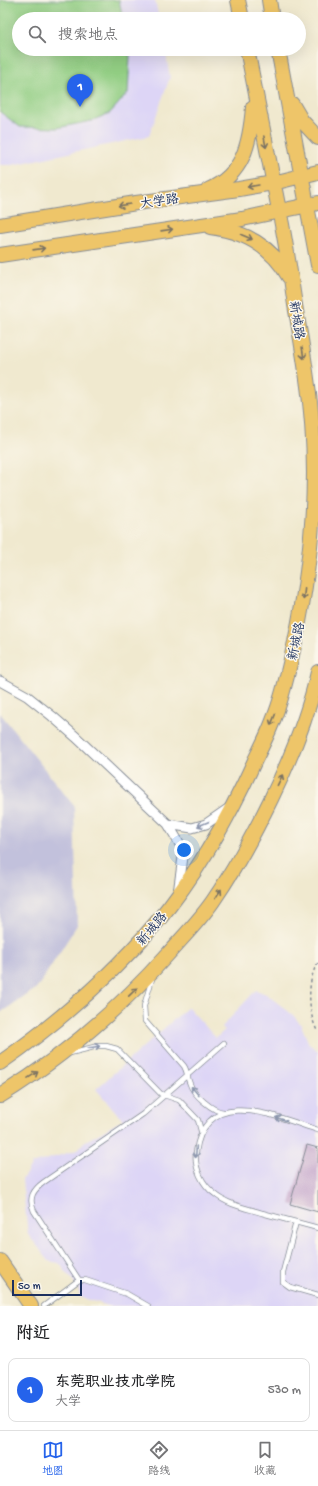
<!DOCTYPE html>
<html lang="zh">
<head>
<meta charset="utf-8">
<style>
	:root { --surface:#fff; --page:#f2f2f2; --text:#202124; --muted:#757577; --line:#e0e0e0; --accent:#2563eb }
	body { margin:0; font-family:"Gochi Hand","LXGW WenKai TC",sans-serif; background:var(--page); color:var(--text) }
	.scale { position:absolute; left:12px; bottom:10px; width:70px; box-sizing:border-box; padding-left:4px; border:2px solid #1b2f5e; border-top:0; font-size:11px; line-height:14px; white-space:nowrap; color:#1b2f5e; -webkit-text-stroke:3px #fbf7ec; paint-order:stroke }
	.you { position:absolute; left:184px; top:850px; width:14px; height:14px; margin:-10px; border:3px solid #fff; border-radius:50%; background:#1a73e8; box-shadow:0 0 0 6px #1a73e833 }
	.badge { display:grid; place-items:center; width:26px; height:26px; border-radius:50%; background:var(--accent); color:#fff; font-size:13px; font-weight:700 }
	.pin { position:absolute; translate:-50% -33px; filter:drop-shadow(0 1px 2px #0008) }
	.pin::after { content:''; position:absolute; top:21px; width:14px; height:12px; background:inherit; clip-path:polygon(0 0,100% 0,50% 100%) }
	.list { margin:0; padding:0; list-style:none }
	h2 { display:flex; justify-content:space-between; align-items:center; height:52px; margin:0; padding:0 16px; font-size:17px }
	h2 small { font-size:13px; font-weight:400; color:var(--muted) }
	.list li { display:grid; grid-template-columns:26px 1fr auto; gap:12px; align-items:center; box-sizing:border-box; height:64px; margin:0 8px 8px; padding:0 8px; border:1px solid var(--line); border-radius:8px }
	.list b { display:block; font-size:15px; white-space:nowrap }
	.list p { margin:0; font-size:13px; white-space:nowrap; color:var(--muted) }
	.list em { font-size:13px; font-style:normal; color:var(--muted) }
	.icon { flex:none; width:22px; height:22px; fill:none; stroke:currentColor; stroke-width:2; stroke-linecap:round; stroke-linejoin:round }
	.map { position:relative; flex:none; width:318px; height:1306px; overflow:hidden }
	.search { position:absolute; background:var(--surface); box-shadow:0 4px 16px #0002; left:12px; right:12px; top:12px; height:44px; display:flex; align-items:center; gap:10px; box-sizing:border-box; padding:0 14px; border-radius:22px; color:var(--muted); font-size:15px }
	.sheet { height:124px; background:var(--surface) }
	nav { display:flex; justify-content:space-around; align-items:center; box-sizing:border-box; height:56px; border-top:1px solid var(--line); background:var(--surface); font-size:11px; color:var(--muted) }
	nav a { display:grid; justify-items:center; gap:2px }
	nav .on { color:var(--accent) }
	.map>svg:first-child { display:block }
</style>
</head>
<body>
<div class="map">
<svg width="318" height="1306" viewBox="0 0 318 1306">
	<rect width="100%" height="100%" fill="#fbf7ec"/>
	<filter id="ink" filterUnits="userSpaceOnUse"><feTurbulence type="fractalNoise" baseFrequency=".025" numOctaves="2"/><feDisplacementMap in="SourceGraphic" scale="8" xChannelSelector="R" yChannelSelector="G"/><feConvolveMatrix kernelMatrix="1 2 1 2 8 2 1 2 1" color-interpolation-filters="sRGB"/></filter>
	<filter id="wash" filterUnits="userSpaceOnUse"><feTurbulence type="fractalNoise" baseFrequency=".012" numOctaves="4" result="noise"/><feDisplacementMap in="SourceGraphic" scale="16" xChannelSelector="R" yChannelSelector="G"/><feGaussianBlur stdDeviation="0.9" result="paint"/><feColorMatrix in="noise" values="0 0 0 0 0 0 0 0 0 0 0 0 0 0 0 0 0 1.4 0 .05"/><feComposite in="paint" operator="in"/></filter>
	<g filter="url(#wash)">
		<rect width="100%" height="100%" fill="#f0e9cf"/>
		<!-- built -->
		<path fill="#ddd5f6" d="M0 0H155L159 19H19V49H165L170 77 149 136 12 165H0Z
			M256 990 266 994 293 1015 301 1025 309 1044 318 1051V1306H109L80 1297 78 1287 59 1263 49 1261 28 1234 22 1180 32 1164 77 1150 84 1142 123 1120 96 1089 188 1007 216 1038 225 1030 222 1027Z"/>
		<!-- industrial -->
		<path fill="#c2c1dc" d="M0 713 74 806 77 925 37 988 0 1013Z"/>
		<!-- green -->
		<path fill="#92ce83" stroke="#567e70" d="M0 0H119L123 19H19V49H128L130 56 128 93 110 113 91 121 57 128 20 127 0 112Z"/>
		<g id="blocks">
			<!-- building -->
			<path fill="#ba96c6" d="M307 1145 318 1148V1212L290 1204Z"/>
		</g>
	</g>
	<g filter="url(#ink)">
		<use href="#blocks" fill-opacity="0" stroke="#868c96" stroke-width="1"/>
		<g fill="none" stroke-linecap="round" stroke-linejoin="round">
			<!-- service casing -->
			<g stroke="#868c96" stroke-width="6">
				<path id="service" d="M152 979 144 1006 145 1021 184 1066C188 1072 187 1078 190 1084 193 1094 213 1112 224 1112
					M70 1053 98 1046H106L117 1049 161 1094 179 1100 198 1120 201 1131
					M318 1130C276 1117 206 1084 196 1152 194 1167 202 1185 215 1194 228 1205 246 1208 262 1213 281 1218 299 1223 318 1228
					M296 1222 283 1272V1282L290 1287 318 1295
					M44 1306 79 1280
					M148 1306 127 1294 85 1280H79L34 1211C28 1198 33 1190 44 1182L143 1114 224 1043"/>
			</g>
			<!-- minor casing -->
			<g stroke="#868c96" stroke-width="11">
				<path id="minor" d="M0 681 27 696 52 716 76 737 168 824 181 846 183 857 178 893
					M168 824 192 828 206 824 232 806"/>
			</g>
			<!-- primary casing -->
			<g stroke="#868c96" stroke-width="16">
				<path id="primary" d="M238 0 242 19
					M269 0 272 19
					M278 49 318 265
					M292 104 302 121 318 138
					M208 190C244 174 250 143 253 107
					M0 225 136 203 239 189 273 183 318 172
					M210 227C244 231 272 247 289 277
					M0 255 242 219 318 203
					M0 1063C56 1024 111 976 156 923 197 874 229 818 255 760 262 746 269 732 274 718 284 694 289 667 295 642 310 570 318 496 312 423 309 383 302 344 295 305 290 273 286 241 279 210 268 156 258 103 247 49
					M0 1096C63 1057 119 1009 168 954 183 937 200 920 213 901 235 869 254 834 271 799 291 758 308 717 318 672
					M0 1261 31 1306"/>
			</g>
			<!-- path -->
			<path stroke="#868c96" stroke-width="1.5" stroke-dasharray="3 3" stroke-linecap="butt" d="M318 963C306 979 308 1016 318 1032"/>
			<!-- service -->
			<use href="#service" stroke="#fff" stroke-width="4.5"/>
			<!-- minor -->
			<use href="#minor" stroke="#fff" stroke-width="9"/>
			<!-- primary -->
			<use href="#primary" stroke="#eec569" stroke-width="14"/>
		</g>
		<!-- one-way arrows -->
		<defs><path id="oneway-shaft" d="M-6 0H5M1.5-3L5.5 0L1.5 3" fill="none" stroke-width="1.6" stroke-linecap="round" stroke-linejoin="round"/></defs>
		<g stroke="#7a7263">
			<use href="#oneway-shaft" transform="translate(265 142) rotate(79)"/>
			<use href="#oneway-shaft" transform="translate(253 186) rotate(170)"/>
			<use href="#oneway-shaft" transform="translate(124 205) rotate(171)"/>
			<use href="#oneway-shaft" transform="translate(167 230) rotate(-8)"/>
			<use href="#oneway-shaft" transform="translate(247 237) rotate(23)"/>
			<use href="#oneway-shaft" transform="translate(39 249) rotate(-8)"/>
			<use href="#oneway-shaft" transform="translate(303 353) rotate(81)"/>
			<use href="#oneway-shaft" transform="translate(304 594) rotate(97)"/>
			<use href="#oneway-shaft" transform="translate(273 720) rotate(112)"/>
			<use href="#oneway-shaft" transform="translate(280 780) rotate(-64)"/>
			<use href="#oneway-shaft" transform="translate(218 894) rotate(-57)"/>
			<use href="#oneway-shaft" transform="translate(133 992) rotate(-44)"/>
			<use href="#oneway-shaft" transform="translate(33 1075) rotate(-32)"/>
		</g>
		<g stroke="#8d97ae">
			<use href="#oneway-shaft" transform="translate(203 824) rotate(157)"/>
			<use href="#oneway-shaft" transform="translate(94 1047) rotate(-9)"/>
			<use href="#oneway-shaft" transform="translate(195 1091) rotate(-130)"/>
			<use href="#oneway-shaft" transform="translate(281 1119) rotate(-163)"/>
			<use href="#oneway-shaft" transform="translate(196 1152) rotate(94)"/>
		</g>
	</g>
	<g text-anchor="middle" stroke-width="3" stroke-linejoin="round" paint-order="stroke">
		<!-- street labels -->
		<g font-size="13" fill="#1b2f5e" stroke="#fbf7ec">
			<text transform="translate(159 200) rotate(-8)" y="5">大学路</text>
			<text transform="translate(298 320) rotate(81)" y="5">新城路</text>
			<text transform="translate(295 641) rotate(-78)" y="5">新城路</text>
			<text transform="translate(151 928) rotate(-50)" y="5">新城路</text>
		</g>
	</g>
</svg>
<div class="scale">50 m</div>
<div class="you"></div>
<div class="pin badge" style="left:80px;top:107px">1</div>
<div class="search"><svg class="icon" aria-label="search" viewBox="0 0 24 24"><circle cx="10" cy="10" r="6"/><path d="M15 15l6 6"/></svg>搜索地点</div>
</div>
<section class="sheet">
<h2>附近<small></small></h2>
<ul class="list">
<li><span class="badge">1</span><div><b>东莞职业技术学院</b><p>大学</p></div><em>530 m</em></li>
</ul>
</section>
<nav>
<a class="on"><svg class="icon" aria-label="map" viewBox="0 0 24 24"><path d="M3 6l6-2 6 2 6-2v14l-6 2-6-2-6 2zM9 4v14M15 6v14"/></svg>地图</a>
<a><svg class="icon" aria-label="directions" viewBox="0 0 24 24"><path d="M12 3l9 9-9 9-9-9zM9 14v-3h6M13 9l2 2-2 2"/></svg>路线</a>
<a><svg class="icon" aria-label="saved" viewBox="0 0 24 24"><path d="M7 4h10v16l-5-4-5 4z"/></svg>收藏</a>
</nav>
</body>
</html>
